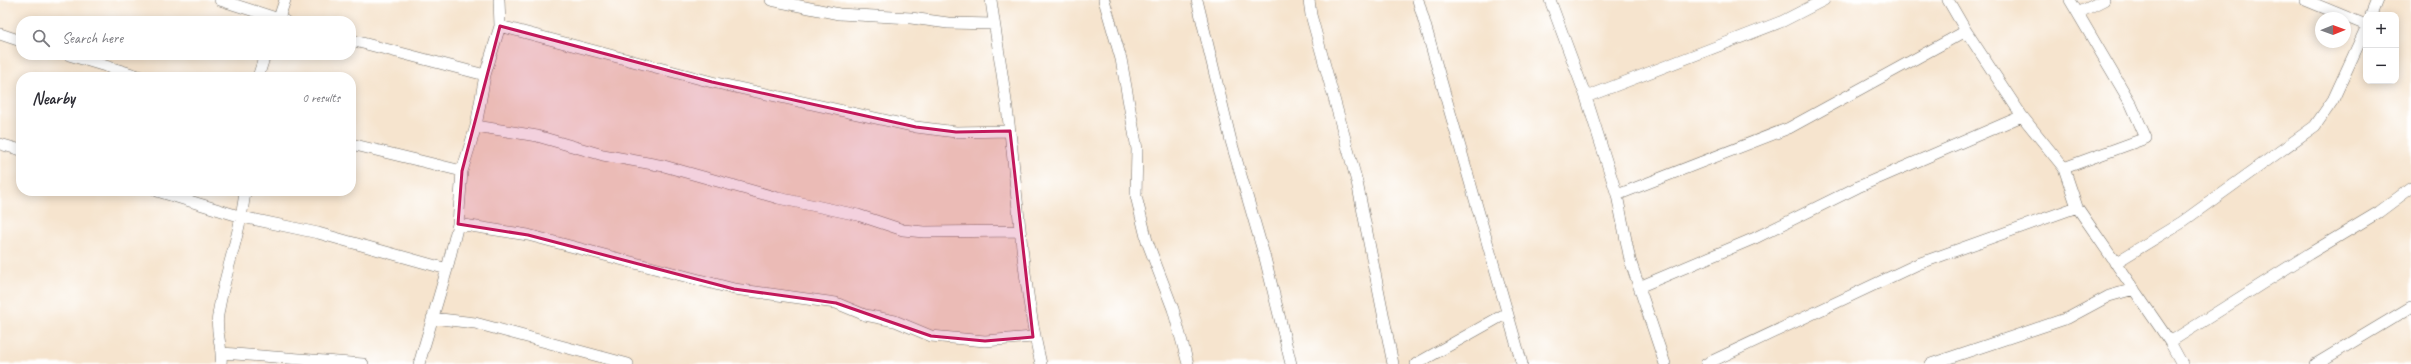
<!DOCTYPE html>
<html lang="en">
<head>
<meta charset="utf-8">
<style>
	:root { --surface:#fff; --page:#f2f2f3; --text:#2b2b33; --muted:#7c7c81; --line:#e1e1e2 }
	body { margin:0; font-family:Caveat,sans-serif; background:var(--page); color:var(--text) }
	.controls { position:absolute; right:12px; top:12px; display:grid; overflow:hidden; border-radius:8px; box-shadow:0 2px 10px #0003 }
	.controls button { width:36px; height:36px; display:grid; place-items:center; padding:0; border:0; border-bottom:1px solid var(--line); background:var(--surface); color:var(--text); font:20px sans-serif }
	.compass { position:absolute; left:2315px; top:12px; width:36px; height:36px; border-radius:50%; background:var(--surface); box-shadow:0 2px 10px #0003; rotate:89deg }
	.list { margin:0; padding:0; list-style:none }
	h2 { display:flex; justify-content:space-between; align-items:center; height:52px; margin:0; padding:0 16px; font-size:17px }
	h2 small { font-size:13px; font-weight:400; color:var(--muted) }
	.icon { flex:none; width:22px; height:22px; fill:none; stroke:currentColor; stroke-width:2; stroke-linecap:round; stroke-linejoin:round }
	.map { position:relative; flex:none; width:2411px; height:364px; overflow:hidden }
	.search { position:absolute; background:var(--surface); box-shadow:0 2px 10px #0003; left:16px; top:16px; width:340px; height:44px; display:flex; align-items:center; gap:10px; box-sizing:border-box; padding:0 14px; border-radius:16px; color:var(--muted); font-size:15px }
	.panel { position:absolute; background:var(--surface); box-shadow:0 2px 10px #0003; left:16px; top:72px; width:340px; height:124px; border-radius:16px }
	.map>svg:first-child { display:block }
</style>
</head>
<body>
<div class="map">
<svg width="2411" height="364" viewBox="0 0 2411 364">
	<rect width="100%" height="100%" fill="#fff"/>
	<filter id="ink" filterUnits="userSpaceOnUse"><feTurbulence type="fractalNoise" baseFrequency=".025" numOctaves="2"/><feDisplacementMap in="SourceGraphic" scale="8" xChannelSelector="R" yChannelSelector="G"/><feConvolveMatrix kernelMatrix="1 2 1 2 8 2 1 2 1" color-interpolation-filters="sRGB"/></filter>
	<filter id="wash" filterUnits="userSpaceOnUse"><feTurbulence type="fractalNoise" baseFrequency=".012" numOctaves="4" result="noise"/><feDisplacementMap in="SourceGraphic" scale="16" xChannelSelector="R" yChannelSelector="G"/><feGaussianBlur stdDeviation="0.9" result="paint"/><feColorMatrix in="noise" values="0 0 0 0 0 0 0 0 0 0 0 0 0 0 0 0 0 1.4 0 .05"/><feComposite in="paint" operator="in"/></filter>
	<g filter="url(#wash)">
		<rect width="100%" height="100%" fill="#f6e4ce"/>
	</g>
	<g filter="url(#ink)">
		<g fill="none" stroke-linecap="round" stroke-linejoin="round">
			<!-- minor casing -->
			<g stroke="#726c64" stroke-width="12">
				<path id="minor" d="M220 0 285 21
					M771 0 839 14 911 18 948 23 994 24
					M991 0C997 44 1005 88 1010 132 1019 210 1023 288 1041 364
					M1104 0 1121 59 1137 149 1136 196 1147 241 1173 309 1188 364
					M1197 0 1231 141 1265 258 1291 364
					M1309 0 1311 15 1357 182 1393 364
					M1418 0 1522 364
					M1550 0 1586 97 1617 195 1630 260 1665 364
					M1948 0 1966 31 2022 116 2064 168 2077 207 2170 342 2182 364
					M2305 0 2366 25
					M2078 13 2104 0
					M2371 15 2377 0
					M278 21 285 0
					M500 26 712 82 916 127 956 132 1010 131
					M0 34 21 41
					M351 40 485 75
					M69 55 142 77
					M258 77 265 55
					M1586 97 1783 21 1824 0
					M476 126 537 136 603 155 664 166 778 198 858 215 903 230 924 232 1020 231
					M0 144 21 150
					M351 144 462 171
					M2064 168 2146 138 2131 104 2070 0
					M157 191 242 217 318 233 447 269
					M1617 195 1789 128 1966 31
					M458 224 528 235 734 289 836 303 865 315 895 321 931 336 985 341 1033 337
					M2115 263 2182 222 2315 126 2333 100 2366 28
					M1639 287 1755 238 1858 187 2022 116
					M432 318 475 323 628 364
					M2170 342 2309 254 2379 212 2411 188
					M222 353 363 364
					M221 364C223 347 215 331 218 315 224 273 241 234 245 191
					M419 364 447 269 458 224 462 171 476 126 485 75 500 26 499 0
					M1416 364 1507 313
					M1706 364 1918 264 2077 207
					M1931 364 2068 318 2109 296 2134 289
					M2316 364 2411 307"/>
			</g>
			<!-- minor -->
			<use href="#minor" stroke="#fff" stroke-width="11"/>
		</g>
	</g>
	<!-- marked area -->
	<path fill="#c2185b" fill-opacity="0.2" stroke="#c2185b" stroke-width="3" stroke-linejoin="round" d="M500 26 712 82 916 127 956 132 1010 131 1033 337 985 341 931 336 836 303 734 289 528 235 458 224 462 171Z"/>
</svg>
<div class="controls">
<button>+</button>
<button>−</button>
</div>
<svg class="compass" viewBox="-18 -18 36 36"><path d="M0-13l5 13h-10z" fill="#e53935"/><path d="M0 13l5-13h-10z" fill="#7c7c81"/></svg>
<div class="search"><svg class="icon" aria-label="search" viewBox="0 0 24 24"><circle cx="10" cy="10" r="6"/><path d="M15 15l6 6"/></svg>Search here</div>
<section class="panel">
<h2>Nearby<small>0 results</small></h2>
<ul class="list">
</ul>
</section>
</div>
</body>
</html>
